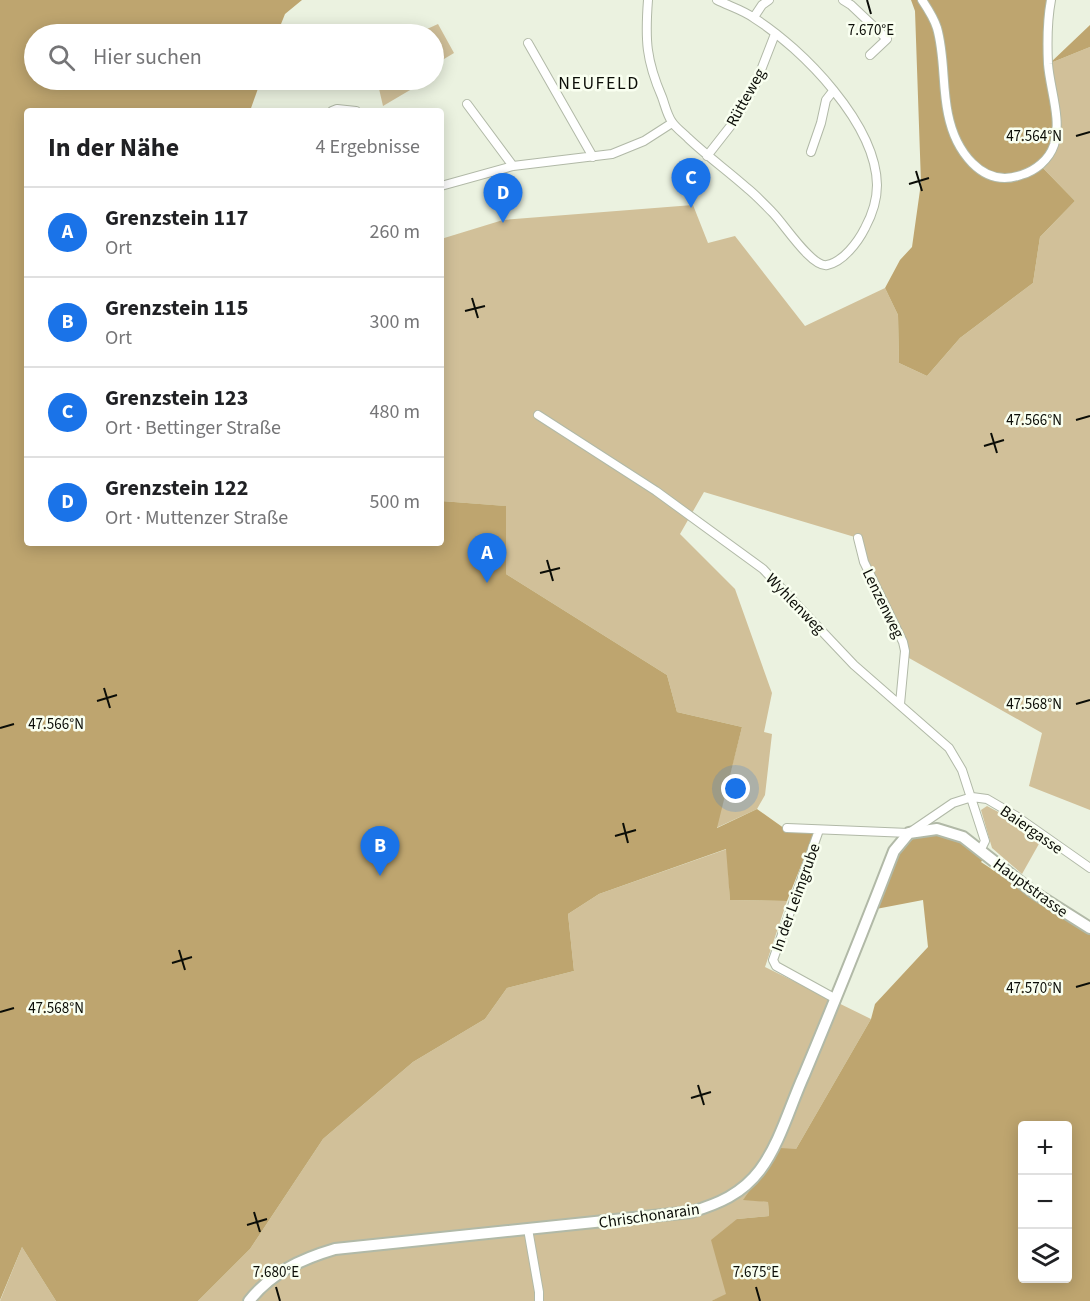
<!DOCTYPE html>
<html lang="de">
<head>
<meta charset="utf-8">
<style>
	:root { --surface:#fff; --page:#f2f2f2; --text:#202124; --muted:#757577; --line:#e0e0e0; --accent:#1a73e8 }
	body { margin:0; font-family:"Source Sans 3",sans-serif; background:var(--page); color:var(--text) }
	.controls { position:absolute; right:18px; bottom:18px; display:grid; overflow:hidden; border-radius:6px; box-shadow:0 3px 15px #0003 }
	.controls button { width:54px; height:54px; display:grid; place-items:center; padding:0; border:0; border-bottom:2px solid var(--line); background:var(--surface); color:var(--text); font:30px sans-serif }
	.you { position:absolute; left:736px; top:789px; width:21px; height:21px; margin:-15px; border:4px solid #fff; border-radius:50%; background:#1a73e8; box-shadow:0 0 0 9px #1a73e833 }
	.badge { display:grid; place-items:center; width:39px; height:39px; border-radius:50%; background:var(--accent); color:#fff; font-size:20px; font-weight:700 }
	.pin { position:absolute; translate:-50% -50px; filter:drop-shadow(0 2px 3px #0008) }
	.pin::after { content:''; position:absolute; top:32px; width:21px; height:18px; background:inherit; clip-path:polygon(0 0,100% 0,50% 100%) }
	.list { margin:0; padding:0; list-style:none }
	h2 { display:flex; justify-content:space-between; align-items:center; height:78px; margin:0; padding:0 24px; font-size:26px }
	h2 small { font-size:20px; font-weight:400; color:var(--muted) }
	.list li { display:grid; grid-template-columns:39px 1fr auto; gap:18px; align-items:center; box-sizing:border-box; height:90px; padding:0 24px; border-top:2px solid var(--line) }
	.list b { display:block; font-size:22px; white-space:nowrap }
	.list p { margin:0; font-size:20px; white-space:nowrap; color:var(--muted) }
	.list em { font-size:20px; font-style:normal; color:var(--muted) }
	.icon { flex:none; width:33px; height:33px; fill:none; stroke:currentColor; stroke-width:2; stroke-linecap:round; stroke-linejoin:round }
	.map { position:relative; flex:none; width:1090px; height:1301px; overflow:hidden }
	.search { position:absolute; background:var(--surface); box-shadow:0 3px 15px #0003; left:24px; top:24px; width:420px; height:66px; display:flex; align-items:center; gap:15px; box-sizing:border-box; padding:0 21px; border-radius:33px; color:var(--muted); font-size:22px }
	.panel { position:absolute; background:var(--surface); box-shadow:0 3px 15px #0003; left:24px; top:108px; width:420px; height:438px; border-radius:6px }
	.map>svg:first-child { display:block }
</style>
</head>
<body>
<div class="map">
<svg width="1090" height="1301" viewBox="0 0 1090 1301">
	<rect width="100%" height="100%" fill="#ebf2e0"/>
	<!-- green -->
	<path fill="#d1c099" d="M438 24 454 53 434 65V34H416Z
		M1090 47V810L1029 786 1042 733 909 658 858 538 704 492 680 534 735 589 772 693 764 732 772 734 765 795 757 809 716 828 742 727 677 712 667 675 506 574 505 506 441 501V239L503 220 693 205 708 243 735 236 805 326 885 288 898 315 899 363 927 376 960 338 1033 283 1040 237 1075 201 1040 165 1048 64Z
		M377 80H427L383 106Z
		M987 806 1004 815 1040 842 1022 874 992 848 981 810Z
		M727 849 730 900 787 901 765 967 871 1019 796 1149 744 1199 768 1202 769 1216 737 1219 726 1295 711 1301H198L250 1249 323 1139 413 1062 485 1019 507 988 574 971 568 914 599 894Z
		M22 1247 56 1301H0Z"/>
	<!-- forest -->
	<path fill="#bea56f" fill-rule="evenodd" d="M0 0H302L285 14 277 34H34V80H261L250 111H27V543H441V501L506 506V574L667 675 677 712 742 727 717 828 757 809 788 831 814 833 787 901 730 900 726 849 599 894 568 914 574 971 507 988 485 1019 413 1062 323 1139 250 1249 198 1301H56L22 1247 0 1300Z
		M911 0H1051L1049 64 1090 25V47L1048 64 1055 137 1040 165 1075 201 1040 237 1033 283 960 338 927 376 899 363 898 315 885 288 900 260 912 247 921 183 915 11Z
		M938 834 961 841 984 858 981 862 1090 934V1301H711L726 1294 711 1240 737 1219 769 1216 768 1202 743 1200 780 1148 796 1149 871 1019 875 1004 928 947 923 900 876 909 899 852 915 837ZM1022 1126H1068V1278H1022Z"/>
	<g fill="none" stroke-linecap="round" stroke-linejoin="round">
		<!-- street casing -->
		<g stroke="#b1b9a7" stroke-width="10">
			<path id="street" d="M648 0C645 40 646 60 662 97 665 105 667 115 672 122 676 128 683 133 688 138 707 156 728 171 747 188 756 195 765 205 773 213 784 224 812 268 827 265 843 262 858 242 865 228 872 215 877 200 877 185 876 124 803 49 754 18 743 10 729 6 717 0
				M843 0 851 5 887 39 870 55
				M922 0C928 9 934 18 937 28 945 56 942 86 948 114 955 149 981 189 1021 175 1035 171 1049 160 1054 145 1062 119 1050 90 1048 64 1047 42 1047 21 1051 0
				M754 17 762 5 769 0
				M528 43 593 157
				M467 104 513 166
				M332 111 337 109 356 111
				M811 152 821 123 826 100 833 91
				M707 156 736 119 756 83 775 34
				M441 186 513 166 612 154 644 141 672 123
				M538 415 656 491 763 569 854 665 949 748 962 770 985 841 981 849
				M858 538 864 562 903 642 905 651 900 704
				M787 828 909 833 953 803 972 797 987 799 1016 816 1090 868
				M819 830 773 960 776 966 836 999
				M528 1229 539 1292V1301"/>
		</g>
		<!-- secondary casing -->
		<g stroke="#b1b9a7" stroke-width="14">
			<path id="secondary" d="M249 1301C271 1273 301 1259 335 1249L691 1212C718 1204 742 1194 760 1170 780 1143 790 1106 804 1075 835 1001 865 926 894 851L909 833 937 829 963 837 1033 892 1090 928"/>
		</g>
		<!-- street -->
		<use href="#street" stroke="#fff" stroke-width="8"/>
		<!-- secondary -->
		<use href="#secondary" stroke="#fff" stroke-width="10"/>
	</g>
	<!-- ticks -->
	<path fill="none" stroke="#0b0d07" stroke-width="2" d="M867 0 871 14M1076 136 1090 132M916 171 922 191M909 184 929 178M472 298 478 318M465 311 485 306M1076 420 1090 416M991 433 997 453M984 446 1004 440M547 560 553 581M540 573 560 568M104 688 110 708M97 701 117 695M1076 704 1090 700M0 728 14 724M623 823 628 843M615 836 636 830M179 950 185 970M172 963 192 957M1076 987 1090 983M0 1012 14 1008M698 1085 704 1105M691 1098 711 1092M254 1212 260 1232M247 1225 267 1219M276 1287 280 1301M756 1287 760 1301"/>
	<g text-anchor="middle" stroke-width="5" stroke-linejoin="round" paint-order="stroke">
		<!-- street labels -->
		<g font-size="16" fill="#0b0d07" stroke="#f9fff0">
			<text transform="translate(745 97) rotate(-61)" y="6">Rütteweg</text>
			<text transform="translate(796 603) rotate(46)" y="6">Wyhlenweg</text>
			<text transform="translate(884 603) rotate(64)" y="6">Lenzenweg</text>
			<text transform="translate(1032 829) rotate(35)" y="6">Baiergasse</text>
			<text transform="translate(1031 887) rotate(36)" y="6">Hauptstrasse</text>
			<text transform="translate(795 897) rotate(-70)" y="6">In der Leimgrube</text>
			<text transform="translate(649 1215) rotate(-8)" y="6">Chrischonarain</text>
		</g>
		<!-- neighbourhood labels -->
		<g font-size="18" letter-spacing="1.5" fill="#0b0d07" stroke="#f9fff0">
			<text x="599" y="89">NEUFELD</text>
		</g>
	</g>
	<g font-size="15" text-anchor="middle" fill="#0b0d07" stroke="#f9fff0" stroke-width="5" stroke-linejoin="round" paint-order="stroke">
		<text x="871" y="35">7.670°E</text>
		<text x="1034" y="141">47.564°N</text>
		<text x="1034" y="425">47.566°N</text>
		<text x="1034" y="709">47.568°N</text>
		<text x="56" y="729">47.566°N</text>
		<text x="1034" y="993">47.570°N</text>
		<text x="56" y="1013">47.568°N</text>
		<text x="276" y="1277">7.680°E</text>
		<text x="756" y="1277">7.675°E</text>
	</g>
</svg>
<div class="controls">
<button>+</button>
<button>−</button>
<button><svg class="icon" aria-label="layers" viewBox="0 0 24 24"><path d="M12 4l9 5-9 5-9-5zM3 14l9 5 9-5"/></svg></button>
</div>
<div class="you"></div>
<div class="pin badge" style="left:487px;top:583px">A</div>
<div class="pin badge" style="left:380px;top:876px">B</div>
<div class="pin badge" style="left:691px;top:208px">C</div>
<div class="pin badge" style="left:503px;top:223px">D</div>
<div class="search"><svg class="icon" aria-label="search" viewBox="0 0 24 24"><circle cx="10" cy="10" r="6"/><path d="M15 15l6 6"/></svg>Hier suchen</div>
<section class="panel">
<h2>In der Nähe<small>4 Ergebnisse</small></h2>
<ul class="list">
<li><span class="badge">A</span><div><b>Grenzstein 117</b><p>Ort</p></div><em>260 m</em></li>
<li><span class="badge">B</span><div><b>Grenzstein 115</b><p>Ort</p></div><em>300 m</em></li>
<li><span class="badge">C</span><div><b>Grenzstein 123</b><p>Ort · Bettinger Straße</p></div><em>480 m</em></li>
<li><span class="badge">D</span><div><b>Grenzstein 122</b><p>Ort · Muttenzer Straße</p></div><em>500 m</em></li>
</ul>
</section>
</div>
</body>
</html>
